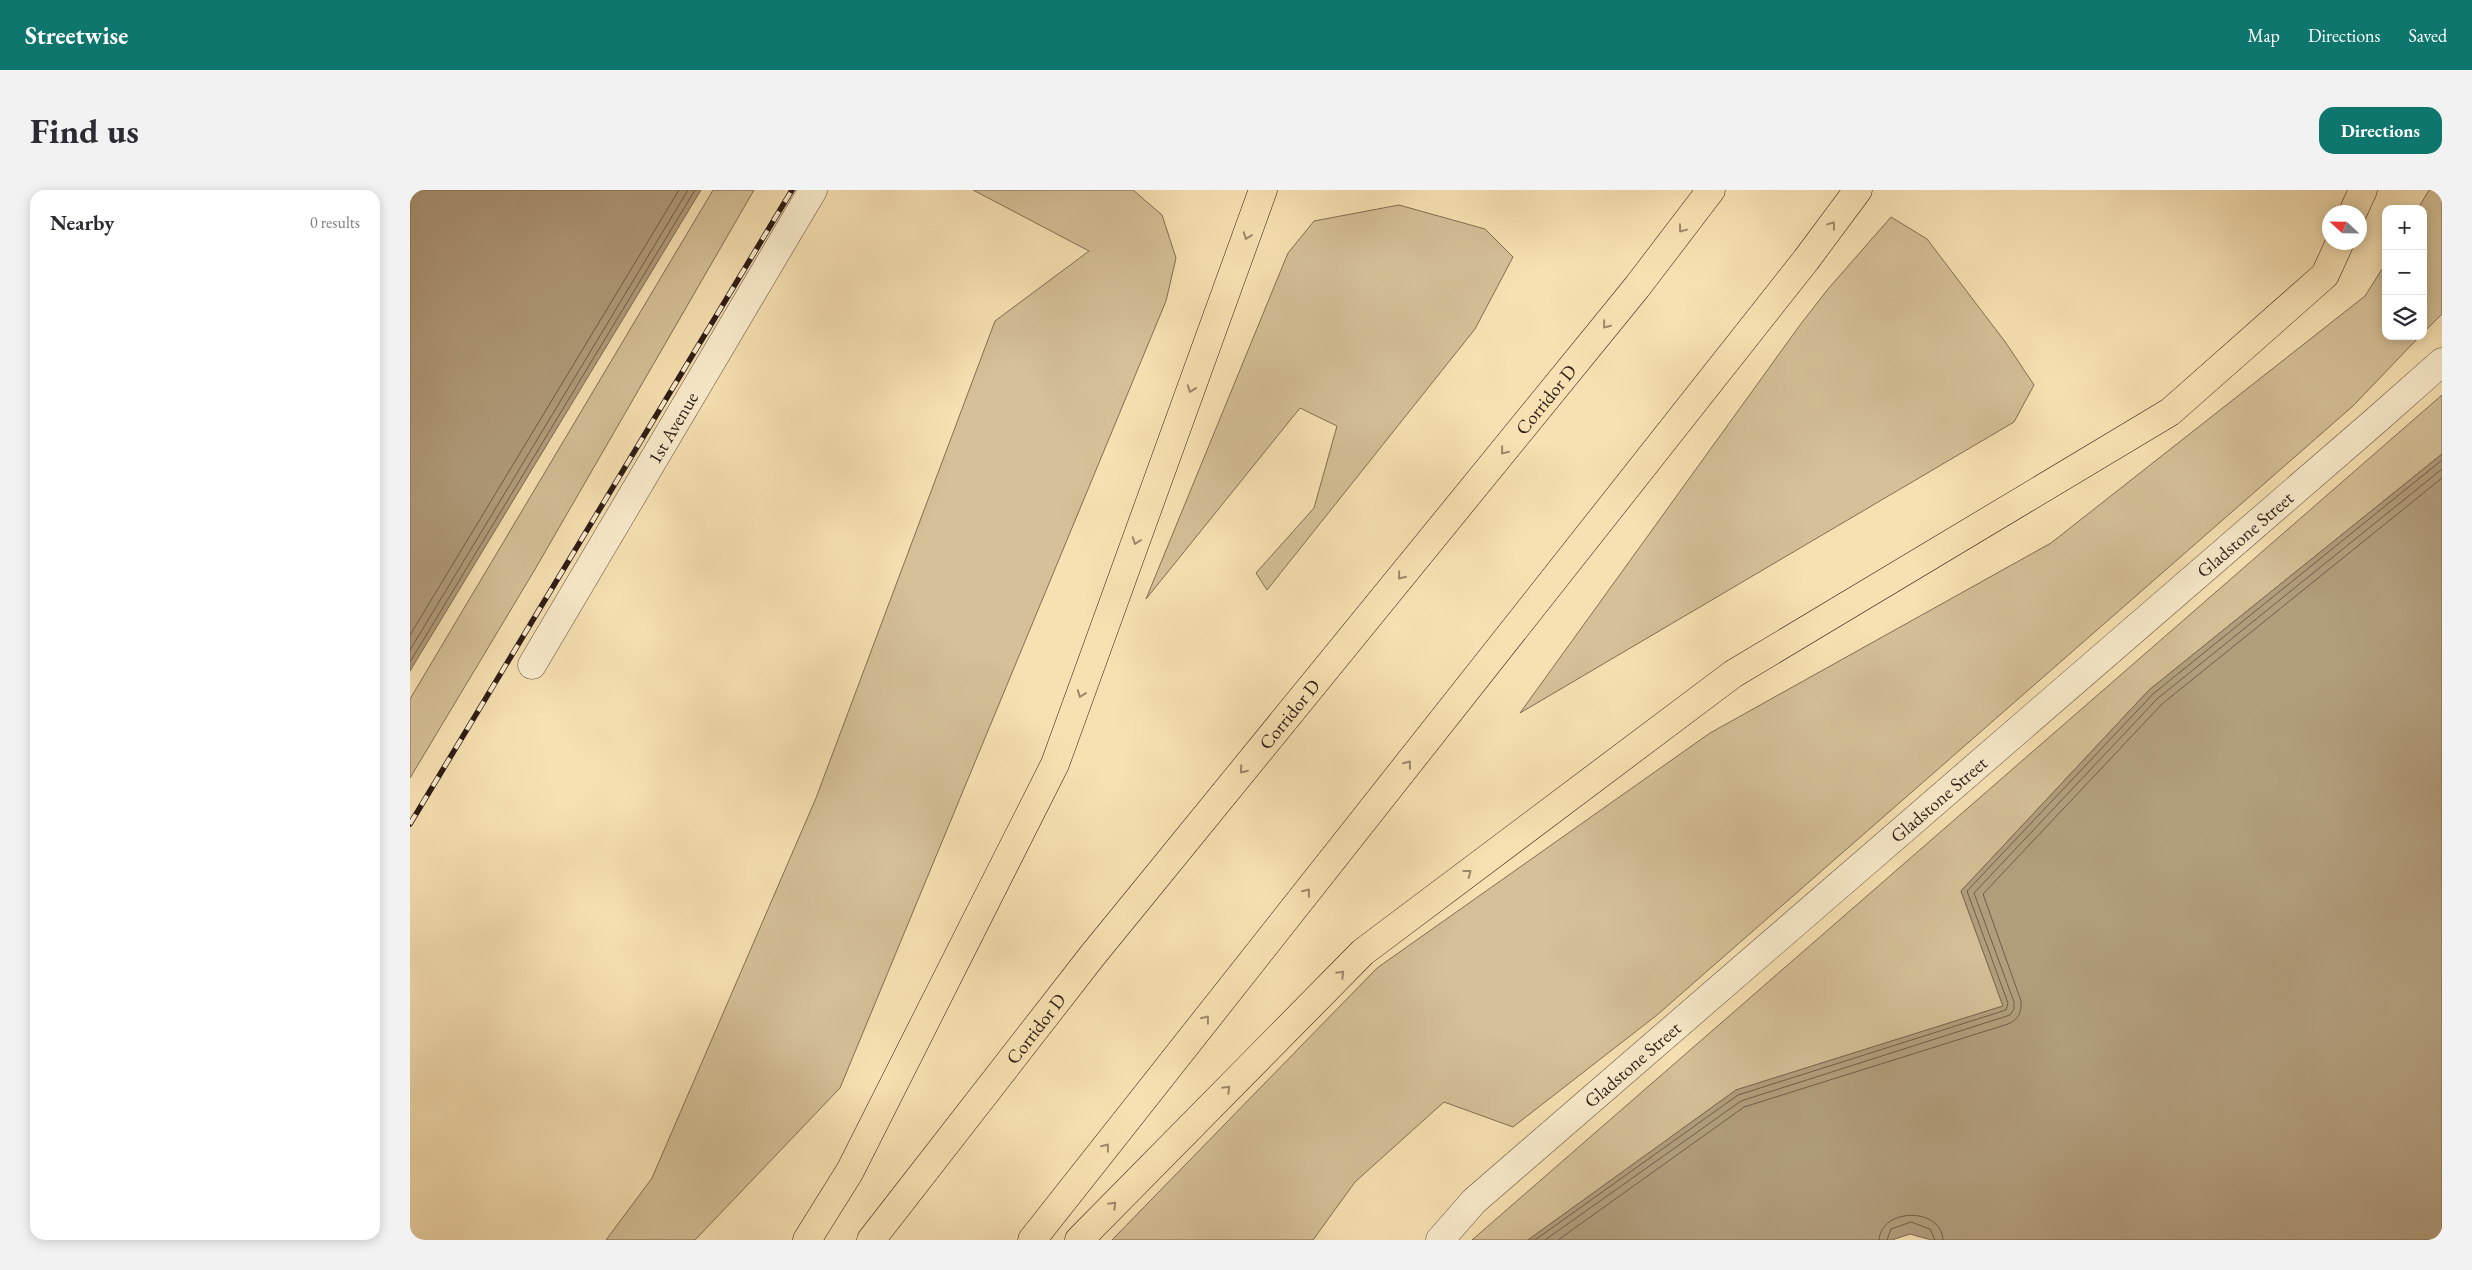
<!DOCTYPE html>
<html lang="en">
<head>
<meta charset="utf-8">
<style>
	:root { --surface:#fff; --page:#f2f2f3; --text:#2b2b33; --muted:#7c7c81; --line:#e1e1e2; --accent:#0f766e }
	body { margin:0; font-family:"EB Garamond",serif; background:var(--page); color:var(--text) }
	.controls { position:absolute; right:15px; top:15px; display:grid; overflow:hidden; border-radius:10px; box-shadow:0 2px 12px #0003 }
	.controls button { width:45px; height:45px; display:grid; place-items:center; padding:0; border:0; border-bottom:1px solid var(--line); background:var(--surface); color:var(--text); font:25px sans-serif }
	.compass { position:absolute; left:1912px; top:15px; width:45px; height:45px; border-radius:50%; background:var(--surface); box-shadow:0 2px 12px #0003; rotate:292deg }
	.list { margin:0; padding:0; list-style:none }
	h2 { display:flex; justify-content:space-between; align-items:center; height:65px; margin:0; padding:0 20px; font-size:21px }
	h2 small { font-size:16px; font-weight:400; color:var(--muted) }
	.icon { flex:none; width:28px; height:28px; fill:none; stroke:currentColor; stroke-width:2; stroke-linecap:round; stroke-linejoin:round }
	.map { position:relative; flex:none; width:2032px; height:1050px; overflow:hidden; border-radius:15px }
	header { display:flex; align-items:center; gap:30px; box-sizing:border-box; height:70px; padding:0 25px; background:var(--accent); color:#fff }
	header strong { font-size:24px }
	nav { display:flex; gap:28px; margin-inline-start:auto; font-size:18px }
	.intro { display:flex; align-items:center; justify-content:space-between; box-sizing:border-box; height:120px; padding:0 30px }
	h1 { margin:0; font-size:35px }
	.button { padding:12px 22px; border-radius:15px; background:var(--accent); color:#fff; font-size:18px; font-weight:700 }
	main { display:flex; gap:30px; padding:0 30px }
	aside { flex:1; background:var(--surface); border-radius:15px; box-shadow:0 2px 12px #0003 }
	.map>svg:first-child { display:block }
</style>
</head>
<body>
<header>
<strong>Streetwise</strong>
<nav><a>Map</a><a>Directions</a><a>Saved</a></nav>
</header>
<div class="intro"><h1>Find us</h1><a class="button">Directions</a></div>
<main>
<aside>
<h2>Nearby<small>0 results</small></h2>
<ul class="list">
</ul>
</aside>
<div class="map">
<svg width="2032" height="1050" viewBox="0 0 2032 1050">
	<rect width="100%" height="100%" fill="#f7e1b2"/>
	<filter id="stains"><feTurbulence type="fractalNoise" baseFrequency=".004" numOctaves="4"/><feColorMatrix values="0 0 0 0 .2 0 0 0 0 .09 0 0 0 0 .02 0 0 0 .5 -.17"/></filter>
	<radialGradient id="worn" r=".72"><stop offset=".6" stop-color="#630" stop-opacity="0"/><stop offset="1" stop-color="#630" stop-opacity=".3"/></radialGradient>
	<!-- green -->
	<path fill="#d5c097" stroke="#816e56" d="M303 0H344L124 381 0 588V509Z
		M563 0H723L752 25 766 68 756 111 430 898 285 1050H196L242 988 406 608 585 131 679 61Z
		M2019 0H2032V124L2013 143V19H2008Z
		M989 15 1075 39 1103 67 1065 139 857 400 846 383 904 318 927 236 890 218 736 409 878 63 904 31Z
		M1481 27 1517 49 1596 153 1624 195 1604 232 1110 523 1390 135 1418 99Z
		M1976 73V146H2010L1943 216 1247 825 1103 937 1034 912 945 992 903 1050H702L967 778 1300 543 1641 353 1955 106Z
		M2032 205V264L1739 500 1551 701 1593 816 1326 900 1118 1050H1062Z"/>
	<!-- water -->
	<path fill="#b29e7d" stroke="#7d6a54" d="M0 0H291L0 481Z
		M2032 264V1050H1521L1500 1044 1482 1050H1118L1326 900 1593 816 1551 701 1739 500Z"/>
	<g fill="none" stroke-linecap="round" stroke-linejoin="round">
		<!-- shore -->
		<path stroke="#705d4a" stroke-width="1" d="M0 445 269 0
			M0 460 278 0
			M0 472 285 0
			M1125 1050 1328 905 1596 820 1598 813 1557 701 1743 504 2032 270
			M1135 1050 1331 911 1600 825 1604 819V812L1564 703 1747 509 2032 279
			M1148 1050 1334 917 1598 834C1608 830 1612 822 1611 811L1573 704 1752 514 2032 288
			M1469 1050C1471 1017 1532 1017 1533 1050
			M1477 1050 1481 1039 1501 1032 1520 1039 1525 1050"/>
		<!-- minor casing -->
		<g stroke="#604d3d" stroke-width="29">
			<g id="minor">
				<path id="s1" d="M122 475 403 0"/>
				<path id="s2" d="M1030 1050 1064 1011 1963 233 2032 172"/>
			</g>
		</g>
		<!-- motorway casing -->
		<g stroke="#2d1c16" stroke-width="29">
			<g id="motorway">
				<path d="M1943 22 1953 0"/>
				<path d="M397 1050 440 981 645 574 853 0"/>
				<path id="s3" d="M461 1050 682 766 1227 97 1301 0"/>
				<path d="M622 1050 1396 70 1448 0"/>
				<path d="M669 1050 953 762 1323 484 1760 222 1915 85 1930 52"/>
			</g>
		</g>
		<!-- minor -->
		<use href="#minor" stroke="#faeccd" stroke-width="28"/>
		<!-- motorway -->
		<use href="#motorway" stroke="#f7e1b2" stroke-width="28"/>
		<!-- rail casing -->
		<g stroke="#2d1c16" stroke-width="5.5">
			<path id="rail" d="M0 634 382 0"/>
		</g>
		<!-- rail -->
		<use href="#rail" stroke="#faeccd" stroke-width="4" stroke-dasharray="11" stroke-linecap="butt"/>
	</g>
	<!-- one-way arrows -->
	<defs><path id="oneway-chevron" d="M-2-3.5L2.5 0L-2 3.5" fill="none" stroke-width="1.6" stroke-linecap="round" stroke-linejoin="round" transform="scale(1.25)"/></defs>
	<g stroke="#9c886c">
		<use href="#oneway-chevron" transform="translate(1422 35) rotate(-53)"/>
		<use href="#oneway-chevron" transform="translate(1272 39) rotate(127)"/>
		<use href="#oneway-chevron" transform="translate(837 46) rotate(110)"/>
		<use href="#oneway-chevron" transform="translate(1196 135) rotate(129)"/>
		<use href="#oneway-chevron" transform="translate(781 199) rotate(110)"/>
		<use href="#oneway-chevron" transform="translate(1094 261) rotate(129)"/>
		<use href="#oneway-chevron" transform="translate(726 351) rotate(110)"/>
		<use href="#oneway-chevron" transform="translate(991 386) rotate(129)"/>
		<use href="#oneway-chevron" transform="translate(671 504) rotate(110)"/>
		<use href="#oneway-chevron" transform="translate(998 574) rotate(-52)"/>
		<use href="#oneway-chevron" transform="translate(833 580) rotate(129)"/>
		<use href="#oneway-chevron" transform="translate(1058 683) rotate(-37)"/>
		<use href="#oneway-chevron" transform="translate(897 702) rotate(-52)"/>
		<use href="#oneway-chevron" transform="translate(931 784) rotate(-45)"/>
		<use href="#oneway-chevron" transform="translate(796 829) rotate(-52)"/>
		<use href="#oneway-chevron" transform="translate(817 899) rotate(-45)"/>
		<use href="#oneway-chevron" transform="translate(696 957) rotate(-52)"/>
		<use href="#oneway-chevron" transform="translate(703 1015) rotate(-45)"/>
	</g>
	<g text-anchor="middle" stroke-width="4" stroke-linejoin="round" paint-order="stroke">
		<!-- street labels -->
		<g font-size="19" fill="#2d1c16" stroke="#faeccd">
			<text dy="7" stroke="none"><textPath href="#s3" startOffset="1078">Corridor D</textPath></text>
			<text dy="7" stroke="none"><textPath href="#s1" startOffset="276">1st Avenue</textPath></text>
			<text dy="7" stroke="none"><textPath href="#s2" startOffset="1071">Gladstone Street</textPath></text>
			<text dy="7" stroke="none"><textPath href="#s3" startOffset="672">Corridor D</textPath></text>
			<text dy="7" stroke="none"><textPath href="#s2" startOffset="666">Gladstone Street</textPath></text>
			<text dy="7" stroke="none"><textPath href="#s3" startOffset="268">Corridor D</textPath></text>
			<text dy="7" stroke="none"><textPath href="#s2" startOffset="261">Gladstone Street</textPath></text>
		</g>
	</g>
	<rect width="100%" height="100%" filter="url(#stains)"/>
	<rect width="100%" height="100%" fill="url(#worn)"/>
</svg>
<div class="controls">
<button>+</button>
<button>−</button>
<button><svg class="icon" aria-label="layers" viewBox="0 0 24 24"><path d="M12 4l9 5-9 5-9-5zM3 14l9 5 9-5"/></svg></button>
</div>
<svg class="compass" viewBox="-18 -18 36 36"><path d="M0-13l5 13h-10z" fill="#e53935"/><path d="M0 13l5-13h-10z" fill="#7c7c81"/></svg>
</div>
</main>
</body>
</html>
